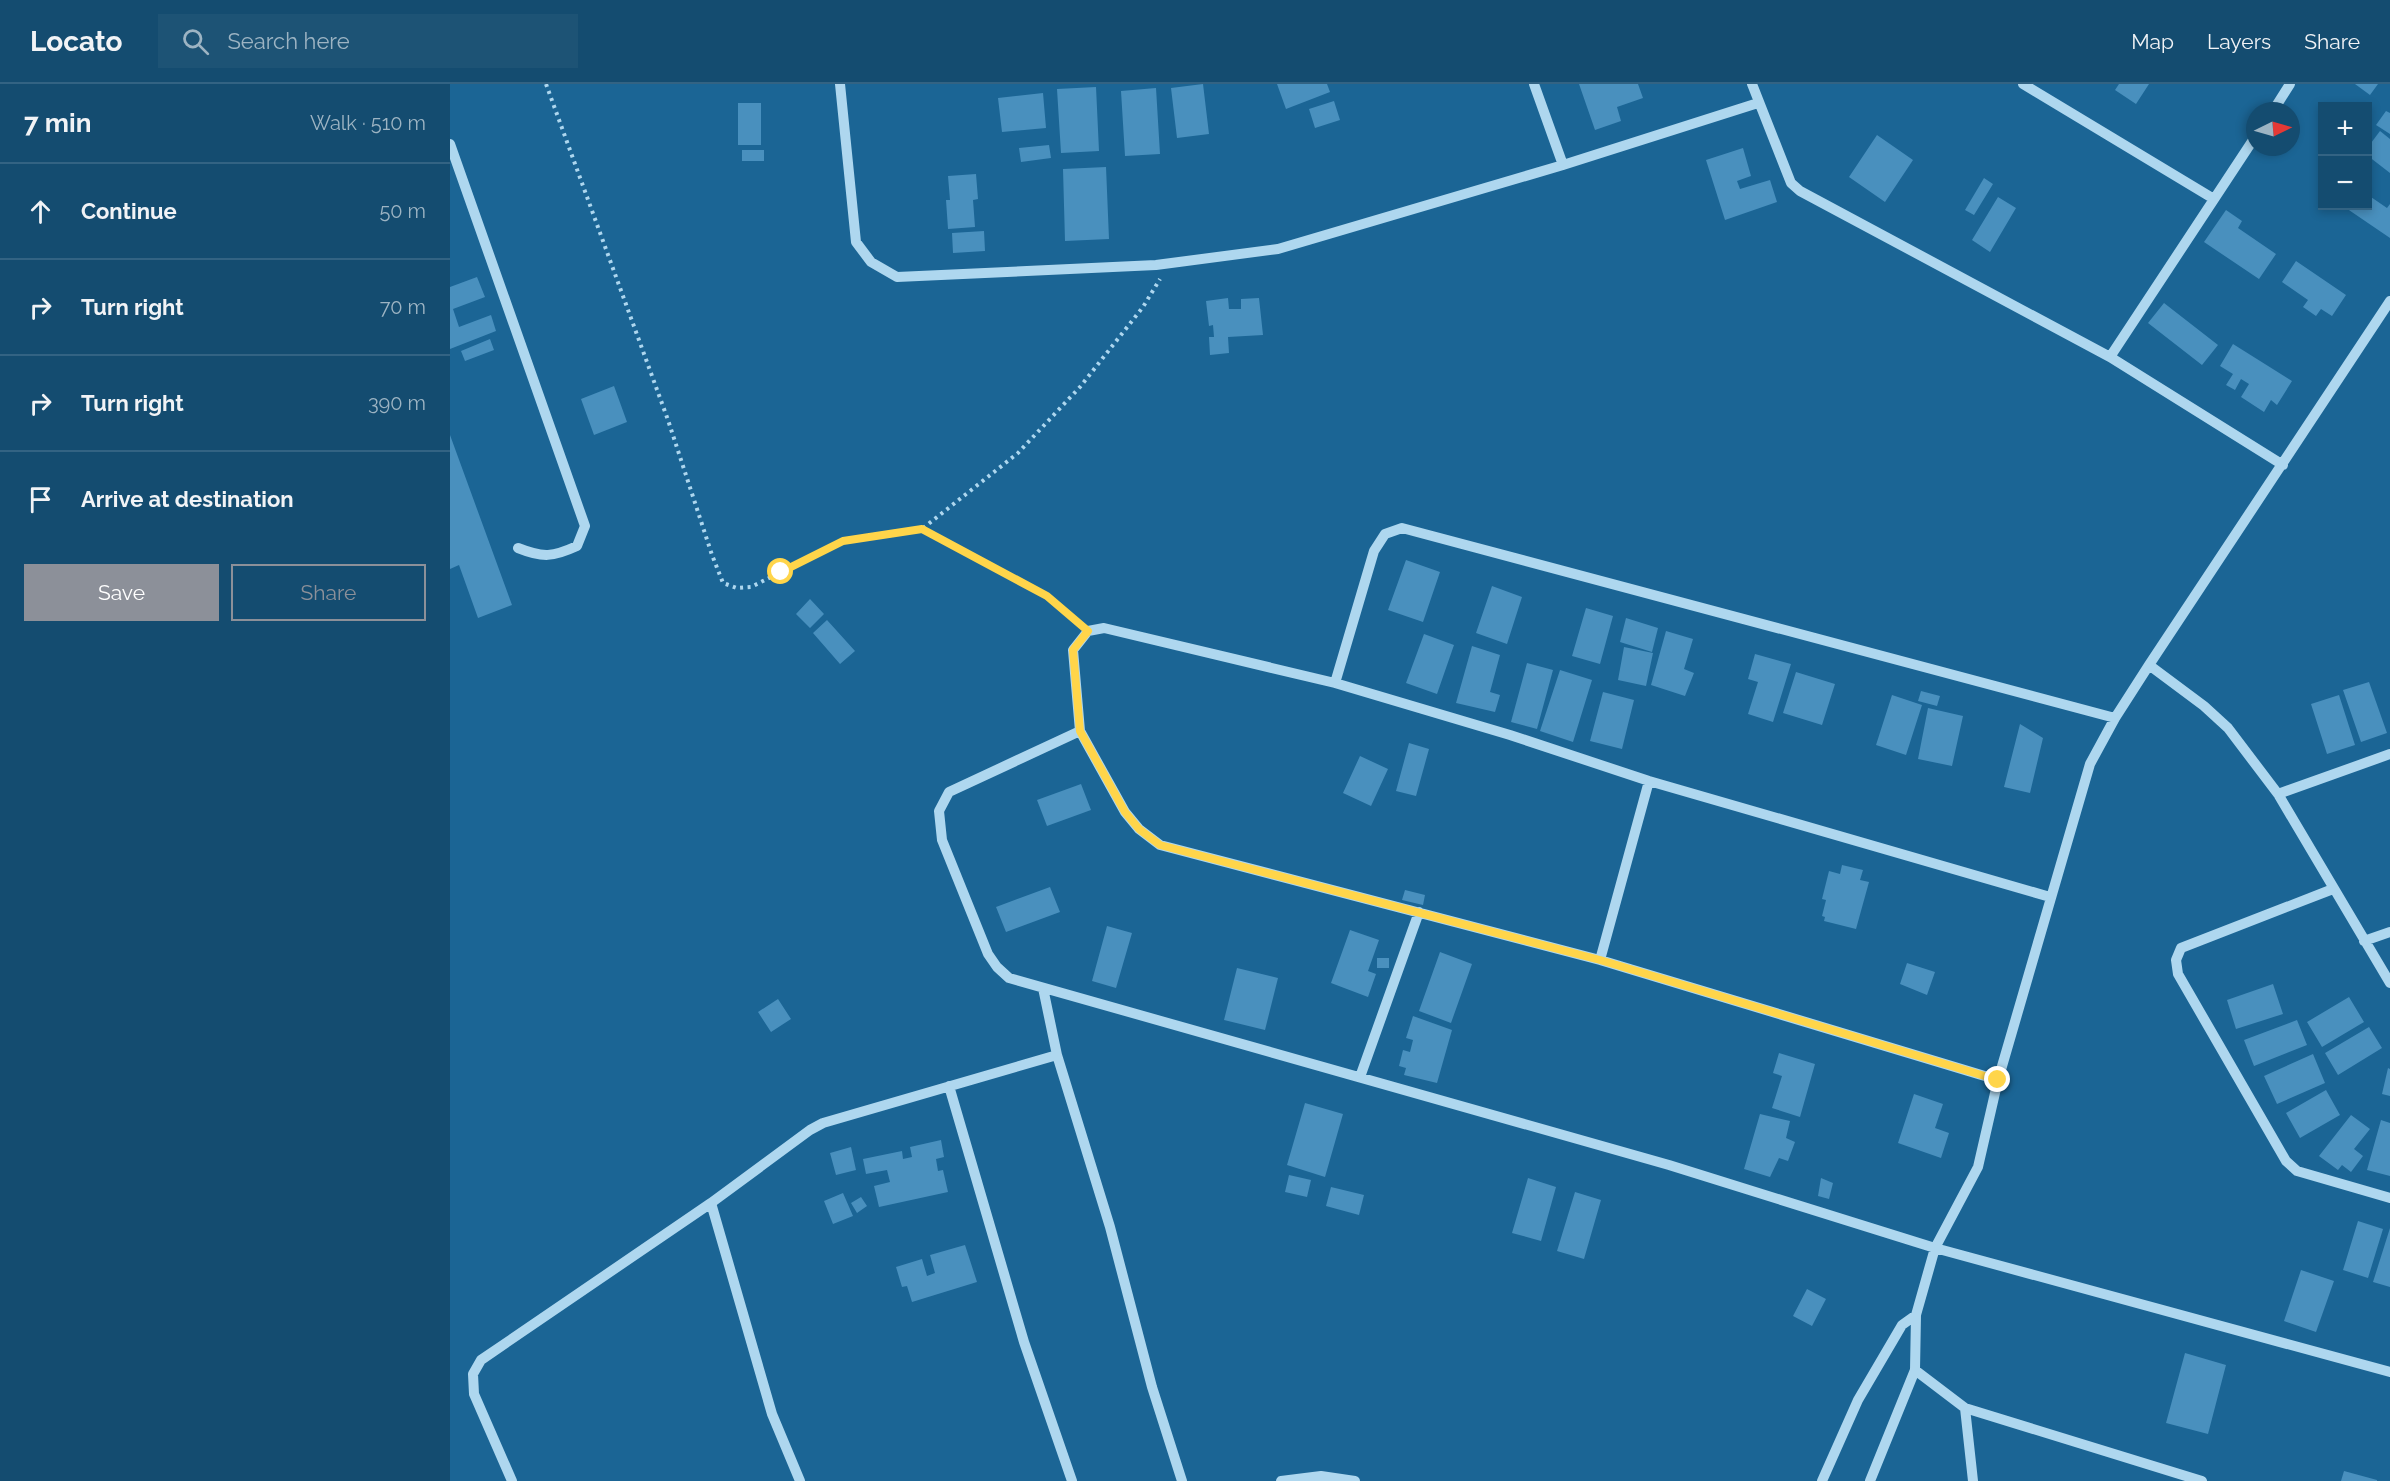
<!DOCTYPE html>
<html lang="en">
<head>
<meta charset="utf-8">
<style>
	:root { --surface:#144c70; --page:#1d5375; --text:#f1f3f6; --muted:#9db4c3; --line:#336383; --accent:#8c9099 }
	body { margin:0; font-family:Raleway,sans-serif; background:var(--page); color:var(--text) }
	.controls { position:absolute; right:18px; top:18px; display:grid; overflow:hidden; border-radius:0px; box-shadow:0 3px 9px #0003 }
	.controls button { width:54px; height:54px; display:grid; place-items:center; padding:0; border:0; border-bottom:2px solid var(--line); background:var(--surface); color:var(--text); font:30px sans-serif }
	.compass { position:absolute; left:1796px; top:18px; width:54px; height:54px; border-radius:50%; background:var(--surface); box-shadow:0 3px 9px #0003; rotate:85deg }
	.stop { position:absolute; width:18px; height:18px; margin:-14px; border:4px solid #ffd54a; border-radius:50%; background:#fff }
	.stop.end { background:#ffd54a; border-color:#fff; box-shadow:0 2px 6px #0008 }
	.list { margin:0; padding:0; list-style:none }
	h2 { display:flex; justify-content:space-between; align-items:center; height:78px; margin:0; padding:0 24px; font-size:26px }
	h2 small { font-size:20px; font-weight:400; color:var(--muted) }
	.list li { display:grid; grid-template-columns:39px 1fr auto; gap:18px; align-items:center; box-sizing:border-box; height:96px; padding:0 24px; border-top:2px solid var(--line) }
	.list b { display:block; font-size:22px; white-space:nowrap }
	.list em { font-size:20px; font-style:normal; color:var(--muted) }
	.actions { display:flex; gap:12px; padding:18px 24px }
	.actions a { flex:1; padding:14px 0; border:2px solid var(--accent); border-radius:0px; text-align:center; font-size:21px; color:var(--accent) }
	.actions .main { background:var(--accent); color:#fff }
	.icon { flex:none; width:33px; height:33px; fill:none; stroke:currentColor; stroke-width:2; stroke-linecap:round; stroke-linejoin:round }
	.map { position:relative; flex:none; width:1940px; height:1397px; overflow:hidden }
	header { display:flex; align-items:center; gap:36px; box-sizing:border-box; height:84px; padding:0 30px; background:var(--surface); border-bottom:2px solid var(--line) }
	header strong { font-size:28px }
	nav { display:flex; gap:33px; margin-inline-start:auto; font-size:21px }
	.search { width:420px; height:54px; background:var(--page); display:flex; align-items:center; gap:15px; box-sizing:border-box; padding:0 21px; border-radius:0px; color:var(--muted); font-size:22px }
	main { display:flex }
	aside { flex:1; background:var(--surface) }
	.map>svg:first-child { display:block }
</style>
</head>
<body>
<header>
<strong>Locato</strong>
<div class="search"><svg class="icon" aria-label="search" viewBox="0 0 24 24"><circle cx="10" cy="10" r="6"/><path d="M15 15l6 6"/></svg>Search here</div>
<nav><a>Map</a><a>Layers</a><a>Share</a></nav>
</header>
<main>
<aside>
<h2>7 min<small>Walk · 510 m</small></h2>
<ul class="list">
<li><svg class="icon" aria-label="ahead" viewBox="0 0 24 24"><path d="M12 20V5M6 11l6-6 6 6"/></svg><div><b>Continue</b></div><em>50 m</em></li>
<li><svg class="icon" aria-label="right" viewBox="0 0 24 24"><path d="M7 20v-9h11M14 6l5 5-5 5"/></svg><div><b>Turn right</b></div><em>70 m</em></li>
<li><svg class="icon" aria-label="right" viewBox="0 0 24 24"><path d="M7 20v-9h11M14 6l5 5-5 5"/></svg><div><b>Turn right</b></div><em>390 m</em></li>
<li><svg class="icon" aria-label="arrive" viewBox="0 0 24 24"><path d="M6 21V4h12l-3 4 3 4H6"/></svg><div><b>Arrive at destination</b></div></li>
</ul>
<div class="actions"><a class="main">Save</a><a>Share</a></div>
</aside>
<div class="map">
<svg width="1940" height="1397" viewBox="0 0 1940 1397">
	<rect width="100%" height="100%" fill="#1b6595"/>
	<!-- building -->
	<path fill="#4990be" d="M753 0 759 50 727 54 721 4Z
		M827 0H877L880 8 836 25Z
		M1129 0H1188L1193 14 1167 23 1171 37 1145 46Z
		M1669 0H1699L1686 20 1665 6Z
		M1905 0H1928L1920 11Z
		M646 3 649 67 611 69 607 5Z
		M706 4 710 70 675 72 671 7Z
		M593 9 596 44 552 48 548 14Z
		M884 17 890 36 865 44 859 25Z
		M288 19H311V61H288Z
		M1936 27 1940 29V50L1926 41Z
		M1930 47 1940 55V89L1918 72V63Z
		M1427 51 1463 76 1435 118 1399 93Z
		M599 61 601 74 571 78 569 64Z
		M1293 64 1301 92 1287 97 1290 105 1320 96 1327 118 1275 136 1256 76Z
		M292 66H314V77H292Z
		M656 83 659 155 615 157 613 85Z
		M526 90 528 115 523 116 525 143 498 145 496 116H500L498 92Z
		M1534 94 1543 100 1524 131 1515 126Z
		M1918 111 1937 124 1940 120V154L1893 122H1918Z
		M1548 113 1566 124 1540 168 1522 156Z
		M1776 126 1792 137 1788 144 1826 170 1809 195 1754 158Z
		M534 147 535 167 503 169 502 149Z
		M1846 177 1896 211 1882 232 1871 225 1866 232 1853 223 1858 216 1832 198Z
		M27 193 35 213 3 225 9 243 41 231 46 247 0 265V203Z
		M778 214 779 225H791V215L809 214 813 251 778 253 779 269 760 271 759 253H764L763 241 759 242 756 217Z
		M1714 219 1768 261 1752 281 1698 239Z
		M40 255 44 266 15 277 11 267Z
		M1783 260 1842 297 1827 321 1821 316 1814 328 1791 313 1799 300 1791 295 1785 306 1776 301 1783 290 1770 282Z
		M164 302 177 338 144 351 131 315Z
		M0 351 62 521 28 534 9 481 0 485Z
		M956 476 990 488 973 538 938 526Z
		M1042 502 1072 513 1057 560 1026 549Z
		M360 515 374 530 360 544 346 530Z
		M1136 524 1163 532 1150 580 1122 572Z
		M1176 534 1208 544 1202 568 1170 558Z
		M377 536 405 567 390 580 363 549Z
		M1216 547 1243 555 1234 585 1244 589 1235 612 1201 601Z
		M974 550 1004 561 987 610 956 599Z
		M1022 562 1050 571 1040 608 1050 611 1045 628 1006 619Z
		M1174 563 1203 569 1196 602 1168 596Z
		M1305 570 1341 580 1323 638 1298 630 1308 598 1298 595Z
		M1077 579 1103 586 1087 645 1061 638Z
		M1110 586 1142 596 1123 658 1090 647Z
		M1346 588 1385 600 1372 641 1333 629Z
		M1919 598 1937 649 1911 658 1893 606Z
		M1471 607 1490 612 1487 622 1468 617Z
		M1153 608 1184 616 1172 665 1140 657Z
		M1442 611 1472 621 1456 671 1426 661Z
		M1889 611 1905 661 1877 670 1861 620Z
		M1478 624 1513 632 1502 682 1468 675Z
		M1570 640 1593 654 1580 709 1554 703Z
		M959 659 979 665 966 712 946 707Z
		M910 672 938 685 921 722 893 709Z
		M631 700 641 726 597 742 587 716Z
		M1392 781 1413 786 1410 796 1419 798 1406 845 1374 837 1375 833 1372 832 1376 816 1372 815 1379 787 1390 790Z
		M600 803 610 828 556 848 546 823Z
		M955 806 975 811 973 821 952 816Z
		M657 842 682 849 666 904 642 897Z
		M900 846 929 856 918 887 926 890 918 913 881 899Z
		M990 868 1022 880 1001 939 969 927Z
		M927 874H939V884H927Z
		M1457 879 1485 888 1477 911 1450 900Z
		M787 884 828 894 815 946 774 936Z
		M1823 900 1833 930 1786 945 1777 916Z
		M1899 913 1914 938 1872 963 1857 938Z
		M328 915 341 935 321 948 308 928Z
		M963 932 1002 946 987 999 954 991 956 984 949 982 953 966 960 968 963 956 956 954Z
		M1847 936 1857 961 1804 982 1794 956Z
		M1919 943 1932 964 1888 991 1875 969Z
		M1329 969 1365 980 1350 1033 1322 1024 1332 992 1323 989Z
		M1863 970 1875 999 1827 1020 1814 992Z
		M1938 984 1940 985V1012L1932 1010Z
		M1876 1006 1890 1031 1850 1054 1836 1029Z
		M1464 1010 1493 1020 1485 1044 1499 1049 1491 1074 1448 1059Z
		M855 1019 893 1030 875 1093 837 1081Z
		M1310 1030 1340 1037 1336 1054 1345 1058 1338 1077 1329 1074 1320 1093 1294 1085Z
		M1901 1031 1920 1045 1904 1065 1913 1072 1901 1088 1892 1081 1888 1086 1869 1072Z
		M1931 1036 1940 1039V1092L1917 1086Z
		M491 1056 494 1073 486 1075 488 1087 493 1086 498 1108 429 1123 424 1102 440 1098 437 1086 416 1090 413 1075 452 1067 453 1075 462 1073 460 1063Z
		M401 1063 406 1086 386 1091 380 1069Z
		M839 1091 861 1096 857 1113 835 1108Z
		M1078 1094 1106 1103 1091 1157 1062 1149Z
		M1371 1094 1383 1099 1379 1115 1368 1112Z
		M881 1103 914 1111 909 1131 876 1122Z
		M1125 1108 1151 1116 1134 1175 1107 1167Z
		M393 1109 403 1132 383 1140 374 1117Z
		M411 1113 417 1122 407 1129 401 1119Z
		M1908 1137 1933 1145 1918 1194 1893 1186Z
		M1940 1144V1203L1923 1198Z
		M515 1161 527 1198 462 1218 457 1202 452 1203 446 1183 472 1175 477 1192 485 1189 480 1171Z
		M1851 1186 1884 1197 1866 1248 1834 1237Z
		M1357 1205 1376 1215 1362 1242 1343 1232Z
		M1735 1269 1776 1281 1758 1350 1716 1339Z
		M1894 1387 1927 1396V1397H1891Z"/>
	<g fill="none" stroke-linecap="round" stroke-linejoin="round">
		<!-- path -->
		<path stroke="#aed7ef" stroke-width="4" stroke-dasharray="3 4.5" stroke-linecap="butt" d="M96 0 218 336 262 471 273 499 287 504 301 503 393 457 472 445 568 369 630 303 693 223 710 195
			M472 445 597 512 628 538"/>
		<!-- minor -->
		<path stroke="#aed7ef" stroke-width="10" d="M390 0 406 158 421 178 447 193 706 181 828 165 1113 81 1308 19
			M1084 0 1113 81
			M1302 0 1341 99 1350 107 1660 273 1833 381
			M1573 0 1764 115
			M1823 27 1840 0
			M0 60 135 442 127 462C103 473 93 474 68 464
			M1660 273 1805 53
			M1699 581 1754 622 1778 644 1828 710 1940 899
			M885 599 924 467 935 450 952 444 1665 634
			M630 647 499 708 489 727 492 756 538 870 547 883 559 894 1219 1081 1485 1164 1940 1288
			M1828 710 1940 670
			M1883 805 1731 864 1726 876 1728 890 1836 1077 1847 1087 1940 1114
			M1914 857 1940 848
			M1150 876 1199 697
			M593 904 607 971 660 1143 702 1303 732 1397
			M910 993 969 828
			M1548 996 1150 876 710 761 689 745 675 728 630 647 623 566 638 547 654 544 885 599 1060 651 1199 697 1600 813
			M499 1002 574 1258 622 1397
			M261 1119 322 1330 350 1397
			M1465 1286 1515 1324 1752 1397
			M1515 1324 1523 1397
			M62 1397 24 1310 23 1290 31 1276 261 1119 360 1046 373 1039 607 971
			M831 1397 871 1392 905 1397
			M1372 1397 1408 1316 1452 1241 1466 1231
			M1420 1397 1465 1286 1466 1231 1485 1164 1528 1083 1548 996 1640 680 1665 634 1699 581 1940 217"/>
	</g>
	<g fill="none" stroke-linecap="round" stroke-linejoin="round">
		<!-- route -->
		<path stroke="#ffd54a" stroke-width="8" d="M331 488 393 457 472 445 597 512 638 547 623 566 630 647 675 728 689 745 710 761 1150 876 1548 996"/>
	</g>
</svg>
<div class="controls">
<button>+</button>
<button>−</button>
</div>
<svg class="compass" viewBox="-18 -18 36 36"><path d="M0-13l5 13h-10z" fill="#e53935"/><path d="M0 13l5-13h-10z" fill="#9db4c3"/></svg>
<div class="stop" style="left:331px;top:488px"></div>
<div class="stop end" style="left:1548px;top:996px"></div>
</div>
</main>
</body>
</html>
